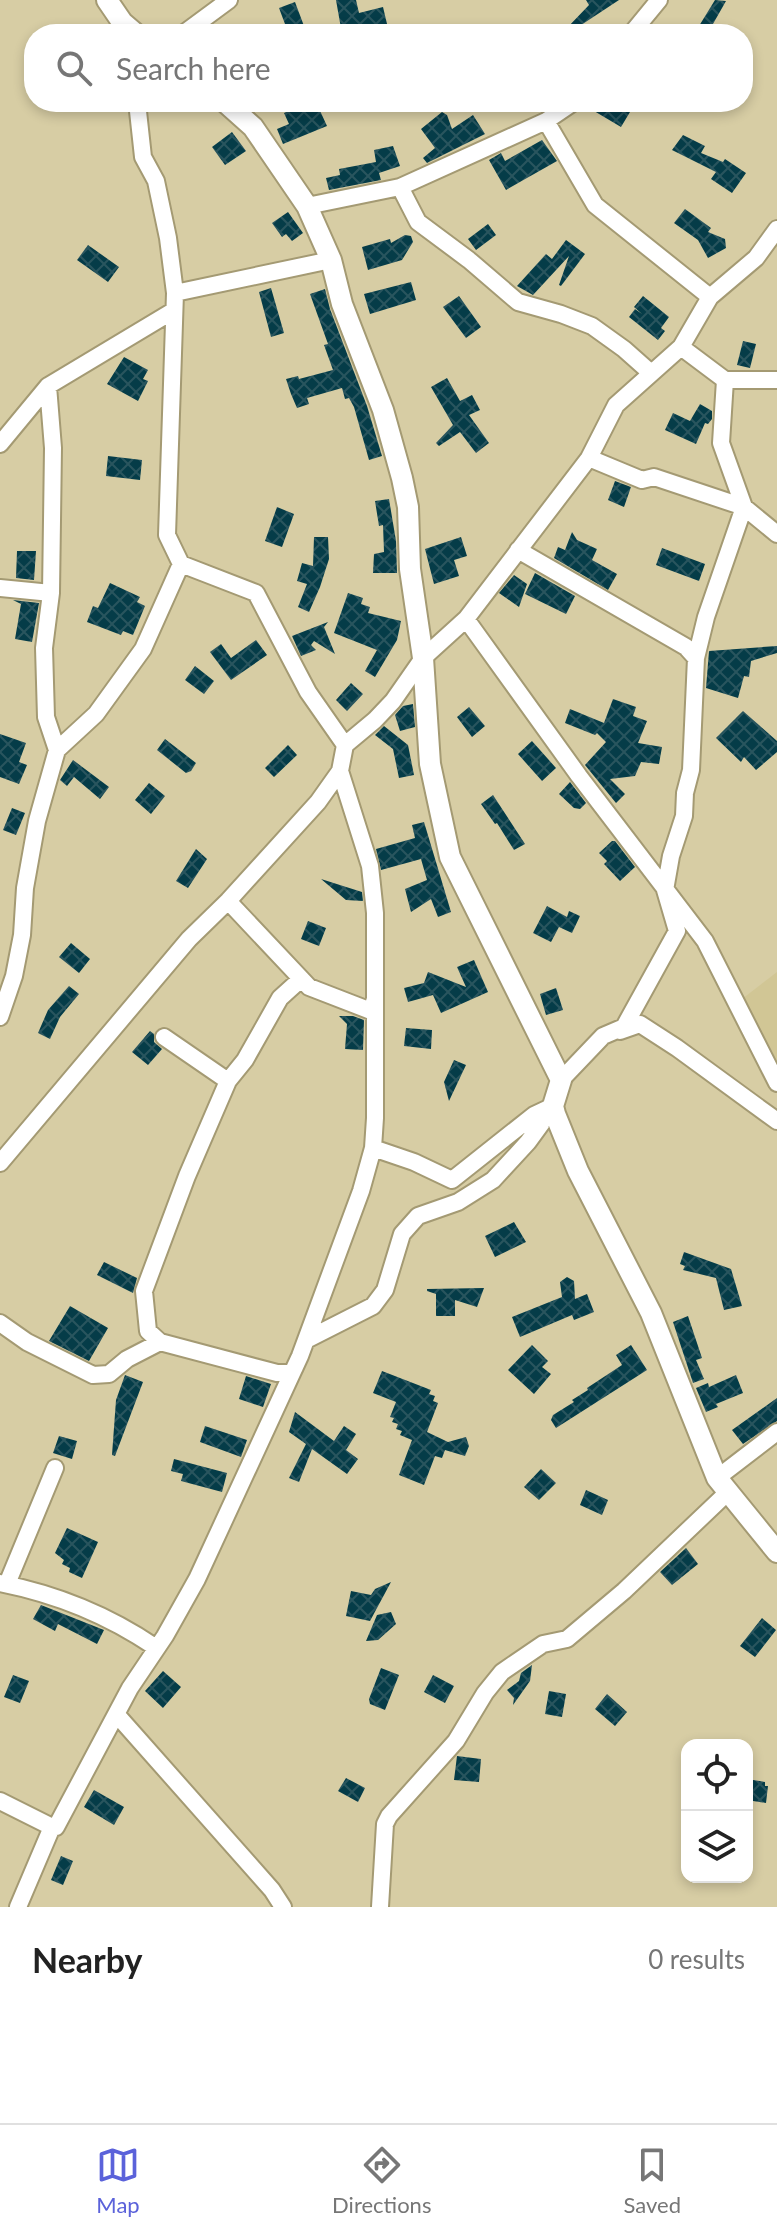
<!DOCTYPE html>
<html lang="en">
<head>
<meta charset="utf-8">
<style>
	:root { --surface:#fff; --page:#f6f6f6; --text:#222; --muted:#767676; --line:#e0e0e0; --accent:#5b62da }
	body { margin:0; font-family:Lato,sans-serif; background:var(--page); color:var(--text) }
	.controls { position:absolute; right:24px; bottom:24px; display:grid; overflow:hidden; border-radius:16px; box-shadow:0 4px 12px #0003 }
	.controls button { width:72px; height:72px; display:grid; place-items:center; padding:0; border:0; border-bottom:2px solid var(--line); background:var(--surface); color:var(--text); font:40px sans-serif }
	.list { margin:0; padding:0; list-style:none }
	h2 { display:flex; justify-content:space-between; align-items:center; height:104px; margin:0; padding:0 32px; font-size:34px }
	h2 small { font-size:26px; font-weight:400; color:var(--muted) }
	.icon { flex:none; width:44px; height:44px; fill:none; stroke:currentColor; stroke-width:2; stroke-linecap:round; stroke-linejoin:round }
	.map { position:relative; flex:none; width:777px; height:1907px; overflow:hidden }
	.search { position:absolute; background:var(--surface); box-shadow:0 4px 12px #0003; left:24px; right:24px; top:24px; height:88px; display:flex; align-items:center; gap:20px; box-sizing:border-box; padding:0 28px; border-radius:32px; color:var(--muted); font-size:30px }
	.sheet { height:216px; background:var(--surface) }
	nav { display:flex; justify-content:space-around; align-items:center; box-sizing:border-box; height:112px; border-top:2px solid var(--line); background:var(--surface); font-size:22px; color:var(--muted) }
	nav a { display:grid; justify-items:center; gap:4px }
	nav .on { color:var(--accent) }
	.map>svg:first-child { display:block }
</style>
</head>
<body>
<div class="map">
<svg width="777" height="1907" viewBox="0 0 777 1907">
	<defs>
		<pattern id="building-cross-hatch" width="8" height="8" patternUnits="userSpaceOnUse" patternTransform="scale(2)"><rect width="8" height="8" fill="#053c48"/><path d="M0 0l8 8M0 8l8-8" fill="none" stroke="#29555e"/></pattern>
	</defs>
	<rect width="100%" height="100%" fill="#d7cda4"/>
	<!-- built -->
	<path fill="#d1c695" d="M777 972V1069L742 999Z"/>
	<!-- building -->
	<path fill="url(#building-cross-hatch)" d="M336 0H356L359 13 383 7 388 28 361 34H342Z
		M586 0H619L569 33 566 29 589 5Z
		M715 0 726 1 709 31 699 26Z
		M295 2 304 26 288 32 279 8Z
		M311 102H316L327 126 283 144 277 129 289 124 284 113Z
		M585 102H614L630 112 621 127 584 105Z
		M442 112 447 115 452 129 473 115 485 134 427 163 423 158 435 148 421 129Z
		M232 132 246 151 225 165 212 147Z
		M683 135 705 146 701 153 723 162 725 159 746 173 732 193 711 179 716 172 672 150Z
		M542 140 557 161 506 190 489 160 501 153 505 161Z
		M393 146 400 166 379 173 381 180 329 190 326 178 340 175 339 169 376 162 374 150Z
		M685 209 711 228 708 232 725 239 726 248 708 258 698 240 674 223Z
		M288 212 303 233 292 241 286 234 282 237 272 223Z
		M488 224 496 235 476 250 468 239Z
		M405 235 411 236 413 242 402 260 368 270 362 247 390 239 391 243Z
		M566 240 585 254 561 286 559 285 569 256 533 295 517 286 546 254 552 259Z
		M88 245 119 267 108 282 77 260Z
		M411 282 416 300 370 314 364 294Z
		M271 288 284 333 271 337 259 292Z
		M325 289 330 309 367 406 382 456 369 460 354 407 349 398 345 399 342 388 307 398 309 404 297 408 291 394 286 379 298 376 299 379 333 370 324 345 328 344 310 294Z
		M459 296 481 327 466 338 443 307Z
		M643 296 669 317 661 328 665 331 658 340 629 317 635 309 642 314 634 307Z
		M743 341 756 344 750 368 737 365Z
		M124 357 148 370 143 379 148 381 138 401 107 384Z
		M447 378 460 401 472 395 480 410 469 415 489 443 476 453 460 432 439 446 436 443 453 425 431 387Z
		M700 404 712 411V419L708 424 705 423 696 444 665 430 673 413 690 421Z
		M108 456 142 460 140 480 106 476Z
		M615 481 631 487 624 507 608 500Z
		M389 499 396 541 397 573H373L374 554 384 552 383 525 379 526 375 501Z
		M277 507 294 514 282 547 265 541Z
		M572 532 577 540 597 549 592 560 617 574 608 590 554 558 558 547 565 550Z
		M314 537H328L329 559 320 587 309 612 298 607 307 584 297 581 302 563 313 566Z
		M461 537 467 556 454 560 459 576 434 584 425 549Z
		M662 548 705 564 699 581 656 565Z
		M17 551H36L34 580 16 578Z
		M535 573 575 596 566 614 525 594Z
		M514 575 527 584 519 607 499 593Z
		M110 583 140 597 137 602 145 606 133 635 123 631 121 635 87 622 93 606 98 608Z
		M348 593 363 598 361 604 370 607 368 613 401 621 397 640 375 677 365 671 377 650 334 633Z
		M13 600 39 603 32 642 15 639 21 604Z
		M328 622 324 627 335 654 314 641 311 645 316 650 301 656 292 636Z
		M256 640 267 655 231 680 210 652 221 644 231 658Z
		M777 646V653L751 661 749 677 744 676 738 698 706 688 709 651Z
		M195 666 214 681 204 694 185 680Z
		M351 683 363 694 347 711 336 700Z
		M613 699 636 707 633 716 647 721 638 743 662 747 659 764 641 762 635 776 610 779 625 794 616 803 585 765 606 742 597 733 595 735 565 723 570 709 604 723Z
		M413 704 415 727 400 731 395 715 403 706Z
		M469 707 485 726 472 737 457 717Z
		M743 711 777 741V752L756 770 744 757 741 762 716 738Z
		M384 726 408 745 414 775 399 778 393 749 375 735Z
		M0 734 26 743 19 762 27 765 19 784 0 777Z
		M165 739 196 763 191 771 186 773 157 750Z
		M532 741 556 768 542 781 518 754Z
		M288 745 297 755 274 777 265 768Z
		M73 760 109 787 100 799 74 777 67 786 60 780Z
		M570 782 586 803 580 809 574 808 559 794Z
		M149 783 165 796 151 814 135 800Z
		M493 795 525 844 514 850 497 823 495 824 481 804Z
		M12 808 25 813 16 835 3 830Z
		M424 822 451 912 438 917 431 899 411 912 405 889 427 880 421 859 381 870 376 849 415 838 412 825Z
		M612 841H615L635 867 620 881 604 864 607 861 599 853Z
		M196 849 207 859 188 888 176 881Z
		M321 879 362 892 363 901 346 900Z
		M547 906 567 917 569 911 580 916 572 933 559 927 551 942 533 933Z
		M308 921 326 928 319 946 301 939Z
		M71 943 90 959 79 973 59 957Z
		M474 960 488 992 441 1013 433 995 408 1002 404 988 424 983 428 972 466 987 457 967Z
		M69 986 79 994 60 1017 50 1039 38 1033 48 1010Z
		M556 988 563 1010 546 1015 540 994Z
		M339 1016H353L364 1020 363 1050 345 1049 347 1024Z
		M406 1028 432 1030 431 1049 404 1046Z
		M150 1031 154 1034V1042L162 1049 148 1065 132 1052Z
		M454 1060 466 1065 449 1101 444 1082Z
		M514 1222 526 1242 495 1257 485 1236Z
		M684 1252 731 1269 742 1306 724 1310 716 1278 683 1270 685 1266 680 1264Z
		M104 1262 137 1278 133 1293 97 1275Z
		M567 1277 574 1281 575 1299 587 1294 594 1312 574 1320 572 1315 520 1337 512 1317 562 1297 560 1282Z
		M484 1288 477 1307 455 1300V1316H436V1294L427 1291V1289Z
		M70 1306 108 1328 89 1361 49 1341Z
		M688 1316 702 1358 696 1360 704 1379 693 1383 673 1322Z
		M532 1345 548 1361 542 1367 551 1374 534 1394 508 1370Z
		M631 1345 647 1370 556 1428 551 1420 553 1415 574 1402 572 1400 588 1390 587 1388 622 1365 616 1355Z
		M382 1371 431 1390 429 1394 435 1396 433 1401 438 1403 427 1432 448 1442 466 1437 469 1446 465 1456 445 1450 442 1458 435 1456 424 1485 399 1475 412 1440 400 1435 402 1431 396 1429 398 1424 392 1422 394 1418 390 1417 396 1402 373 1393Z
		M125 1375 143 1382 115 1456 112 1455 116 1400Z
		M736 1375 743 1393 716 1404 718 1407 706 1412 696 1388 708 1383 709 1387Z
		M246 1376 271 1384 263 1407 239 1399Z
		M777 1398V1421L743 1444 732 1430Z
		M295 1412 334 1441 344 1426 356 1434 346 1450 358 1459 347 1474 312 1449 299 1482 289 1478 306 1444 289 1432Z
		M205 1426 247 1440 241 1457 200 1442Z
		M59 1436 77 1441 72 1459 53 1453Z
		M174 1459 227 1473 222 1492 181 1481 183 1474 171 1471Z
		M541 1469 556 1483 539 1500 524 1487Z
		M586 1490 608 1500 602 1515 580 1505Z
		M67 1528 98 1542 82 1578 69 1572 70 1568 62 1564 64 1560 55 1553Z
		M686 1548 698 1564 672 1585 660 1572Z
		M391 1582 370 1621 346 1616 351 1591 371 1595 375 1589Z
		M41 1605 104 1630 97 1644 58 1624 55 1631 33 1619Z
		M391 1612 396 1624 378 1640 366 1641 377 1615Z
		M762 1618 776 1630 755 1657 740 1646Z
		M532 1665 530 1681 513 1705 514 1698 507 1690 519 1681 521 1673Z
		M381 1668 399 1675 385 1710 370 1704 369 1699Z
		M163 1671 181 1687 163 1708 145 1691Z
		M13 1675 29 1681 20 1703 4 1697Z
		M433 1675 454 1686 445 1703 424 1692Z
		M549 1691 566 1694 562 1717 545 1714Z
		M607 1694 627 1712 615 1726 595 1709Z
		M457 1756 481 1759 479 1782 454 1780Z
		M346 1778 365 1788 358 1802 338 1791Z
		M747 1779 765 1782V1786H768L766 1803 747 1800Z
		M94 1790 124 1807 114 1825 84 1807Z
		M61 1856 73 1861 63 1885 51 1880Z"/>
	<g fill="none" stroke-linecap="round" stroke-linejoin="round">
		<!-- minor casing -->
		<g stroke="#a49a73" stroke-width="20">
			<path id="minor" d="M183 34 229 0
				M631 34 659 0
				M546 121 595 205 710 297
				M400 187 546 121 574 102
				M307 206 400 187 418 222 469 260 518 302 561 314 592 326 624 349 651 373
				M175 293 331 260
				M725 380H777
				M48 386 53 448 51 593
				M0 444 48 386 173 311
				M589 458 642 480 654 477 744 507 777 534
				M518 550 686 647 696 658
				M181 564 256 593 308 692 345 745
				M0 588 51 593 44 648 46 717 57 750
				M466 619 579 776 705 941 777 1083
				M228 901 309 987 371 1011 375 999
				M0 1017 14 976 22 935 25 888 37 821 57 750 96 714 143 649 181 564 167 535 175 293 168 238 156 181 143 157 137 102
				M620 1031 640 1024 677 1048 777 1121
				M164 1037 228 1081
				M561 1080 603 1036 624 1027 677 931 665 890 671 856 684 816 685 793 691 770 696 658 706 617 744 507 721 443 725 380 681 347
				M373 1148 414 1162 452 1180 534 1115 551 1107
				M0 1163 189 939 228 901 318 802 340 771 345 745 375 720 393 701 423 658 466 619 589 458 616 405 681 347 710 297 756 258 777 229
				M0 1323 27 1342 93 1375 109 1374 127 1359 160 1342 277 1373H292L295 1367
				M306 1340 373 1306 385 1290 402 1234 418 1216 458 1202 493 1180 528 1142 544 1120 555 1114
				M160 1342 148 1331 144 1291 187 1176 228 1081 245 1060 280 998 301 979
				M717 1478 777 1432
				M0 1583C56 1594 108 1615 155 1647L158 1646
				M7 1584 55 1468
				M117 1715 272 1890 283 1907
				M0 1801 52 1827
				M18 1907 52 1827H56L130 1688 165 1636 197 1579 300 1356 361 1191 373 1148 375 1118V913L370 866 340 771
				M380 1907 385 1824 389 1816 456 1741 485 1693 502 1672 543 1644 567 1639 624 1591 727 1493"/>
		</g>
		<!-- tertiary casing -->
		<g stroke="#a49a73" stroke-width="24">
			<path id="tertiary" d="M107 0 122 22 136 34
				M225 102 253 127 307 206 331 260 342 304 383 410 402 478 408 507 410 569 423 658 430 764 450 857 561 1080 553 1106 555 1114 578 1171 651 1313 717 1478 777 1552"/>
		</g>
		<!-- minor -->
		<use href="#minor" stroke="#fff" stroke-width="16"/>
		<!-- tertiary -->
		<use href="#tertiary" stroke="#fff" stroke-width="20"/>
	</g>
</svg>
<div class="controls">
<button><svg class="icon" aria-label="locate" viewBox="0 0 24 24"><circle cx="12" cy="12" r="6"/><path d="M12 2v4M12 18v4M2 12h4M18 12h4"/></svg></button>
<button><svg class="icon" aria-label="layers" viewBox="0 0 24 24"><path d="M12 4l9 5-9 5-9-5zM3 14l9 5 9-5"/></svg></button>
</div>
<div class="search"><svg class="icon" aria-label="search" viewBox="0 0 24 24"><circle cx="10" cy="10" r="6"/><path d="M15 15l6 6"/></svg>Search here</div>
</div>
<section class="sheet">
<h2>Nearby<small>0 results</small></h2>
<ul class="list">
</ul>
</section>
<nav>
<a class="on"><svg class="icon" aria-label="map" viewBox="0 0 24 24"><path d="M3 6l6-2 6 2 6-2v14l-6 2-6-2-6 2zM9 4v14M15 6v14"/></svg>Map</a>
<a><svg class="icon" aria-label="directions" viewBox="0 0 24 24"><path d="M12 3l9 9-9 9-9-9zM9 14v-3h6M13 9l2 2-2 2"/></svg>Directions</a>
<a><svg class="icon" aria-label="saved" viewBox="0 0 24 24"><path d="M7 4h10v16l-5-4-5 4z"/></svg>Saved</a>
</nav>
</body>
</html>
